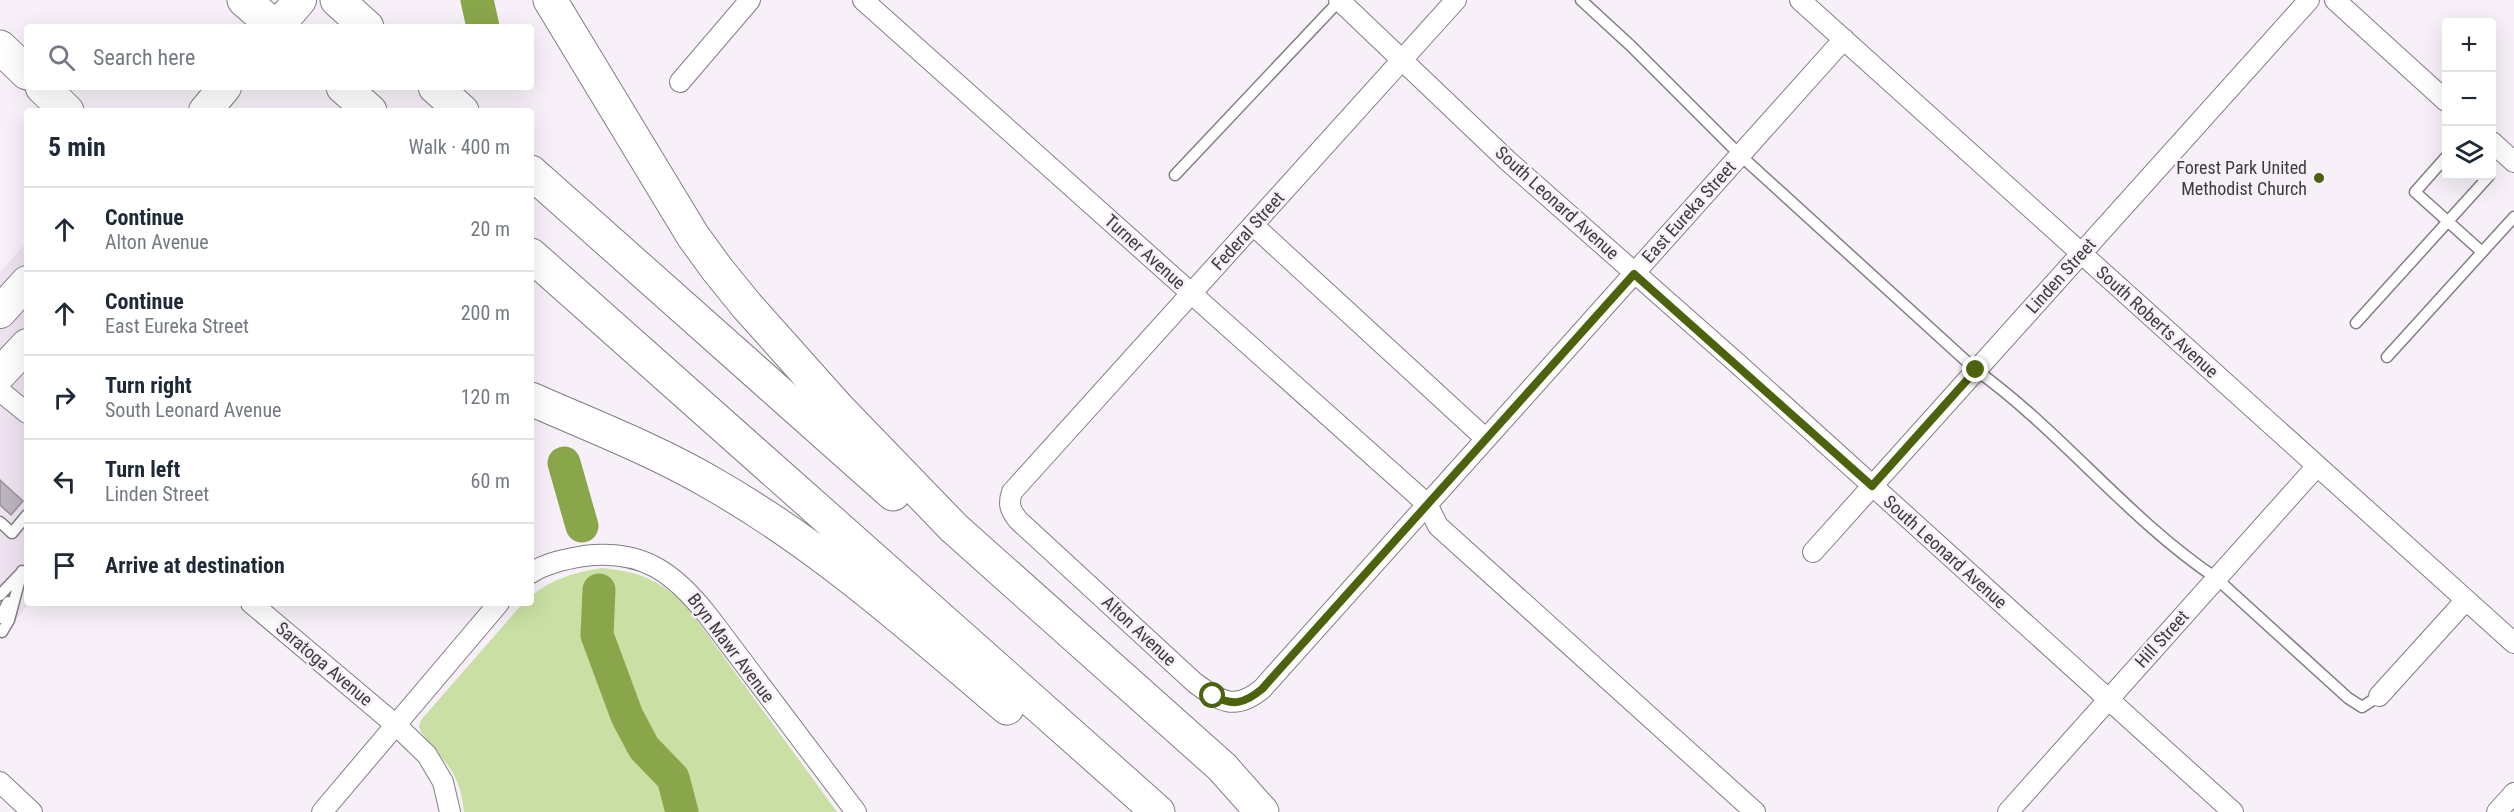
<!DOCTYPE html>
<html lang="en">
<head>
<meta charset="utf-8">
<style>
	:root { --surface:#fff; --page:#f6f6f7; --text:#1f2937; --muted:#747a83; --line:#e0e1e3 }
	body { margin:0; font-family:"Roboto Condensed",sans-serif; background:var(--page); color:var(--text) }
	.controls { position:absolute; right:18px; top:18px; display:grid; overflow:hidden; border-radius:6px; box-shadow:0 6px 24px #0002 }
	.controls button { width:54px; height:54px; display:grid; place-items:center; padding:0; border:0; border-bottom:2px solid var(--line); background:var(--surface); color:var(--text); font:30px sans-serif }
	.stop { position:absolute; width:18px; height:18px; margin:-14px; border:4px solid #4c620d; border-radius:50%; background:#fff }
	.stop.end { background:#4c620d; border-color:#fff; box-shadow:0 2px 6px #0008 }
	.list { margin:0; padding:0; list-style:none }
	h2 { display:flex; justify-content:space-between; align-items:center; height:78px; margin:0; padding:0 24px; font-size:26px }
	h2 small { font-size:20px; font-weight:400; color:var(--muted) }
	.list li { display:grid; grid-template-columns:39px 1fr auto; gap:18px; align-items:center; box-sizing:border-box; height:84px; padding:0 24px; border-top:2px solid var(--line) }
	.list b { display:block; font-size:22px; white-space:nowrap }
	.list p { margin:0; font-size:20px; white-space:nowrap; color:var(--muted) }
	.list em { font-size:20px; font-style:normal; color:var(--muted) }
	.icon { flex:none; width:33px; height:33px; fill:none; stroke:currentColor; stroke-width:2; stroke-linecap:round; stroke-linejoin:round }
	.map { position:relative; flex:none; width:2514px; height:812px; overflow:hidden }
	.search { position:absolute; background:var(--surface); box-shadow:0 6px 24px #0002; left:24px; top:24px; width:510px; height:66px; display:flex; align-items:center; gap:15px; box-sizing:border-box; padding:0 21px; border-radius:6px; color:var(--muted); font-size:22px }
	.panel { position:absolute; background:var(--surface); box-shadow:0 6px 24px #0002; left:24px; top:108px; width:510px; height:498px; border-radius:6px }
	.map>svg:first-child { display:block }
</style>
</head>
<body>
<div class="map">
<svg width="2514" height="812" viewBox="0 0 2514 812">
	<rect width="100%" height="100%" fill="#f7f0f8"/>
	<!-- built -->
	<path fill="#eee2f1" d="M27 242V603H30L0 638V272Z"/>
	<!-- green -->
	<path fill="#cadfa4" d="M602 568C639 572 658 579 686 605L837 812H464C460 770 444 763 421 732L419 727 421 720 523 603H531V596C552 579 575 572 602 568Z"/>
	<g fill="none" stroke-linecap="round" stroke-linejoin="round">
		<!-- river -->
		<path stroke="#8aa64b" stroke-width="33" d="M477 0 483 27
			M564 463 582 526
			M599 590 597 635 627 716 644 748 673 778 682 812"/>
	</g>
	<!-- building -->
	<path fill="#bbb4bc" stroke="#979198" stroke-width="1.5" d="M0 480 23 501 11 515 0 505Z"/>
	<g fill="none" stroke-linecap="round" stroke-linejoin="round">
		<!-- lane casing -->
		<g stroke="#837d85" stroke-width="13">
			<path id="lane" d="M1581 0 1631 46 1740 155 1976 370C2062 432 2128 519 2216 578L2348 698 2362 707 2379 696
				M2446 157 2415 192 2482 252
				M1175 175 1340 0
				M2356 323 2489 176
				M2387 357 2514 217
				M0 522 12 533 27 515
				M0 595 20 574
				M0 618 8 602
				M2 632 9 620 22 571"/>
		</g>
		<!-- street casing -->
		<g stroke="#837d85" stroke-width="22">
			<path id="street" d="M863 0 1427 504 1438 526 1755 812
				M1339 0 1508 161 1738 364 2233 812
				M1456 0 1012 492C1008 504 1010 510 1018 520L1195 683C1221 702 1235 711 1262 689L1844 39
				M1800 0 2514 643
				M2335 0 2446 101
				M680 82 750 0
				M2492 142 2514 162
				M1253 225 1486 439
				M0 391 27 413
				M1813 552 2309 0
				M531 573C546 563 566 559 584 556 642 549 674 572 709 617L856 812
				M251 603 397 726 427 755 443 782 450 812
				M2379 696 2466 600
				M0 782 32 812
				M322 812 499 603
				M2008 812 2317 466
				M2497 812 2514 793"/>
		</g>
		<!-- primary casing -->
		<g stroke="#837d85" stroke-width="34">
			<path id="primary" d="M277 27 300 0
				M205 111 225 87
				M0 312 27 282
				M0 374 27 345"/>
		</g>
		<!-- highway casing -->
		<g stroke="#837d85" stroke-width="35">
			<path id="highway" d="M244 0 275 27
				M337 0 367 27
				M550 0 693 236 717 269 747 306 838 408 954 528 1222 767 1262 812
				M0 47 27 73
				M42 87 67 111
				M343 87 370 111
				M435 87 462 111
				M531 172 893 494
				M531 255 1158 812
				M531 399C592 426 655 450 713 484 820 545 913 628 1007 708"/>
		</g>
		<!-- lane -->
		<use href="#lane" stroke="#fff" stroke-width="10"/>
		<!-- street -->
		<use href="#street" stroke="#fff" stroke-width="20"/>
		<!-- primary -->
		<use href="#primary" stroke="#fff" stroke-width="32"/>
		<!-- highway -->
		<use href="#highway" stroke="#fff" stroke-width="33"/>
	</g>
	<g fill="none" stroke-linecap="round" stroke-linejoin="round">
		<!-- route -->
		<path stroke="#4c620d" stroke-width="8" d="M1213 696C1233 706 1244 704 1262 689L1634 274 1872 486 1976 370"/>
	</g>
	<!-- markers -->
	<circle fill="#4c620d" stroke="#f7f0f8" stroke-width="2" cx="2319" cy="178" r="6"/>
	<g text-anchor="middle" stroke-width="5" stroke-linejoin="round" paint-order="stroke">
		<!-- poi labels -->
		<g font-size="18" fill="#3e3b3e" stroke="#f7f0f8" text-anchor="end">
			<text x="2307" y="174">Forest Park United<tspan x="2307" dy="21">Methodist Church</tspan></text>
		</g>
		<!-- street labels -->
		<g font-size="18" fill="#3e3b3e" stroke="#f7f0f8">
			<text transform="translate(1557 203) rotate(42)" y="6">South Leonard Avenue</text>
			<text transform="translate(1689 212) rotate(-48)" y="6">East Eureka Street</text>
			<text transform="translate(1248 231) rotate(-48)" y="6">Federal Street</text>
			<text transform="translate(1145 252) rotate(42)" y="6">Turner Avenue</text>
			<text transform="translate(2061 276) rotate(-48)" y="6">Linden Street</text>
			<text transform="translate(2157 322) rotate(42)" y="6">South Roberts Avenue</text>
			<text transform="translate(1945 552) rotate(42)" y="6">South Leonard Avenue</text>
			<text transform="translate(1139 631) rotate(43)" y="6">Alton Avenue</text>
			<text transform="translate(2162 639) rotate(-48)" y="6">Hill Street</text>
			<text transform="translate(731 648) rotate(53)" y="6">Bryn Mawr Avenue</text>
			<text transform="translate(324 664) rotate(40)" y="6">Saratoga Avenue</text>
		</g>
	</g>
</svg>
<div class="controls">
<button>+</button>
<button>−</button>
<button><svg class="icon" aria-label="layers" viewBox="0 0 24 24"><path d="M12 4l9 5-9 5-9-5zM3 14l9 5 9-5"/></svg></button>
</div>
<div class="stop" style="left:1213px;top:696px"></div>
<div class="stop end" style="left:1976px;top:370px"></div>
<div class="search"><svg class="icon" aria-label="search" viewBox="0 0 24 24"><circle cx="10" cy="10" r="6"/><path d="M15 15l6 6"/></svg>Search here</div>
<section class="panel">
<h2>5 min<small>Walk · 400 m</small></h2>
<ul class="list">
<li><svg class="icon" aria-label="ahead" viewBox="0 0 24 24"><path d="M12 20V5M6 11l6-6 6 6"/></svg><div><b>Continue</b><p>Alton Avenue</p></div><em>20 m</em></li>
<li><svg class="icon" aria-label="ahead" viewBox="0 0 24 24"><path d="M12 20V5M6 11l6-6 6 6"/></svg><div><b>Continue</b><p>East Eureka Street</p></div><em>200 m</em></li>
<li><svg class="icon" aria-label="right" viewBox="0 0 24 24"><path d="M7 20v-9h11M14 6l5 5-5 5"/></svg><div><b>Turn right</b><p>South Leonard Avenue</p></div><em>120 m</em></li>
<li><svg class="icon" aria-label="left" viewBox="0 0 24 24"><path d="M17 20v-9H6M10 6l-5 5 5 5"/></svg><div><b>Turn left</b><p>Linden Street</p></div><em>60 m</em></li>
<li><svg class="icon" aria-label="arrive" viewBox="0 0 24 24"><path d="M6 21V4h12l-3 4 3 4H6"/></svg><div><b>Arrive at destination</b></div></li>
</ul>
</section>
</div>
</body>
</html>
